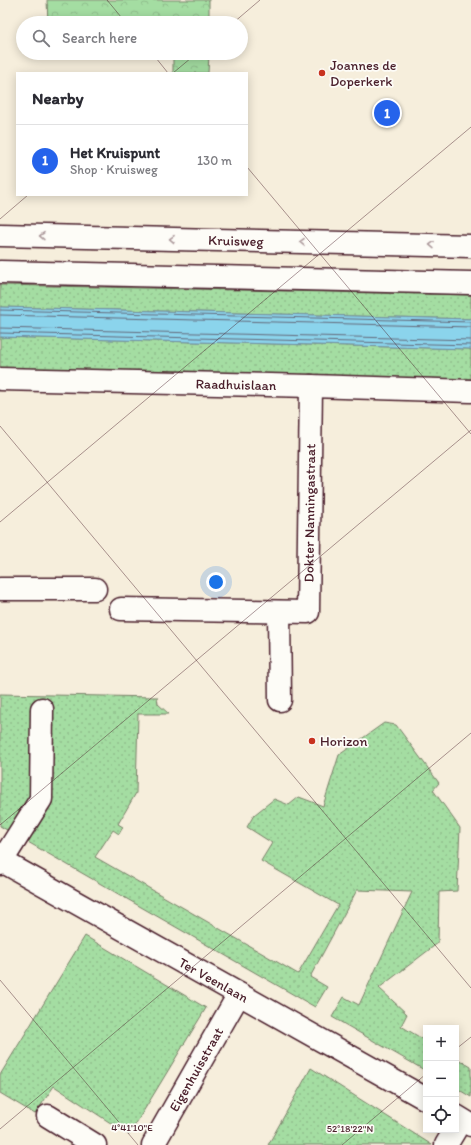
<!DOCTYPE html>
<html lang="en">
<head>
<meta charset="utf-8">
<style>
	:root { --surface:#fff; --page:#f2f2f3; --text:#2b2b33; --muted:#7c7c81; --line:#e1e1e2; --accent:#2563eb }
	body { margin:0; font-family:Itim,sans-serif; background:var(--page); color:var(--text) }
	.controls { position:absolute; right:12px; bottom:12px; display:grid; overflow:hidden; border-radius:0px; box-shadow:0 2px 10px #0003 }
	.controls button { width:36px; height:36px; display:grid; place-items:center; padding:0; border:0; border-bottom:1px solid var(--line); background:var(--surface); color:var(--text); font:20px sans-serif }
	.you { position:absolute; left:216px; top:582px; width:14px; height:14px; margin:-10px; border:3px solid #fff; border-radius:50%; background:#1a73e8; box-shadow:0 0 0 6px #1a73e833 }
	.badge { display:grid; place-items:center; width:26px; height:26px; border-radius:50%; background:var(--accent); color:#fff; font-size:13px; font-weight:700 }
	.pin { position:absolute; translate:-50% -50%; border:2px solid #fff; box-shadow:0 1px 4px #0006 }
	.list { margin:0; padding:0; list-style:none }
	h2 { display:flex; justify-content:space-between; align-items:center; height:52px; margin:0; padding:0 16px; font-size:17px }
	h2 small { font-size:13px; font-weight:400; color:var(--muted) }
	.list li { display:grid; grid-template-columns:26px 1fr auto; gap:12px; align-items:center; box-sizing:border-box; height:72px; padding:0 16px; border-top:1px solid var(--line) }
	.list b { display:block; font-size:15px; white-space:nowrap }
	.list p { margin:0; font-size:13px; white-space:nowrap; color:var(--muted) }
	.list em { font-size:13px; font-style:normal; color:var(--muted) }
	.icon { flex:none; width:22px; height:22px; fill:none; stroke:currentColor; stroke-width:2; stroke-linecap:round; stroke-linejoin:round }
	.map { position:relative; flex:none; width:471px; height:1145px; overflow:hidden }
	.search { position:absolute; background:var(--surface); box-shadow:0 2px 10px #0003; left:16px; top:16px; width:232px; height:44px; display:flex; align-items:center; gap:10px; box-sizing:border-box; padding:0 14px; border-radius:22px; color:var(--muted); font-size:15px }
	.panel { position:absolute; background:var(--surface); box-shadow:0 2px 10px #0003; left:16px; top:72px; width:232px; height:124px; border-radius:0px }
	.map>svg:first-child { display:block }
</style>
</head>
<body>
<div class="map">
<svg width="471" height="1145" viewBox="0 0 471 1145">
	<defs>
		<pattern id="grass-dots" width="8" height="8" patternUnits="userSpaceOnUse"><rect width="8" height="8" fill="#a4dda2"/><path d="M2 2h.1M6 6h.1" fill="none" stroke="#8fbd8c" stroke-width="1.8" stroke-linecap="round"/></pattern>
		<pattern id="park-crowns" width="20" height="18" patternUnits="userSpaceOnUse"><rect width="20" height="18" fill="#a4dda2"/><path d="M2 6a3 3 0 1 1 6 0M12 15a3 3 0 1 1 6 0" fill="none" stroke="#8fbd8c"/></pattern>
	</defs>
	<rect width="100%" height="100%" fill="#f6eedc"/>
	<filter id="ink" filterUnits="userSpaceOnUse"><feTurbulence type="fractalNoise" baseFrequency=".025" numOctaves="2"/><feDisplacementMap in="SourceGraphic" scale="8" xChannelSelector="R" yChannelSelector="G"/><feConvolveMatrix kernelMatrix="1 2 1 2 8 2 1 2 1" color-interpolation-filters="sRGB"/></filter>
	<g filter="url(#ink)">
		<!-- grass -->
		<path fill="url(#grass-dots)" stroke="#777e66" d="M0 285 471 295V319L0 307Z
			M0 337 471 349V379L0 370Z
			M0 694 157 697 158 704 169 714H138L136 793 118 824 123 827 119 834 113 830 95 857 298 974 338 905 261 861 272 843 247 827 254 815 274 799 289 805 299 797 323 806 339 755 384 723 396 725 439 783 433 790 460 828 457 891 439 892 438 943 379 988 407 1014 401 1026 426 1041V1071L332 1017 344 997 359 1005 412 892 357 890 310 977 327 987 315 1007 0 826Z
			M85 936 206 1008 129 1135 54 1086 35 1114 0 1093V1075Z
			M456 1058 471 1067V1097L456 1088Z
			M311 1068 432 1145H268Z"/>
		<!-- park -->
		<path fill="url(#park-crowns)" stroke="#777e66" d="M47 0H209V23H48Z
			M173 53H209L208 73H173Z"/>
		<!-- water -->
		<path fill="#8bd4ec" stroke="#718c9f" d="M0 307 471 319V349L0 337Z"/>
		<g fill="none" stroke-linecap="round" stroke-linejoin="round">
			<!-- shore -->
			<path stroke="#646778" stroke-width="1" d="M0 310 471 322
				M0 315 471 327
				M0 328 471 340
				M0 333 471 345"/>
			<!-- street casing -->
			<g stroke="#4a1f2b" stroke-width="25">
				<g id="street">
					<path id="s1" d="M0 235 471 246"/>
					<path id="s2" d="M0 379 311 386 471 391"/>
					<path d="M0 589H95"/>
					<path id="s3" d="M121 609 308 612 311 386"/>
					<path d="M279 612 280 700"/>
					<path id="s4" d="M0 860 426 1099"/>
					<path d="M0 864 41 799 42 709"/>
					<path d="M48 1116 95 1145"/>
					<path d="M456 1116 471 1125"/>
					<path id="s5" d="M153 1145 239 994"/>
					<path d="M446 1145 455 1130"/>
				</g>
			</g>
			<!-- secondary casing -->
			<g stroke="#4a1f2b" stroke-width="25">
				<path id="secondary" d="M0 272 471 283"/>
			</g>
			<!-- street -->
			<use href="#street" stroke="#fdfcf7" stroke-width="22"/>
			<!-- secondary -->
			<use href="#secondary" stroke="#fdfcf7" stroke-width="22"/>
		</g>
		<!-- one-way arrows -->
		<defs><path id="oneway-chevron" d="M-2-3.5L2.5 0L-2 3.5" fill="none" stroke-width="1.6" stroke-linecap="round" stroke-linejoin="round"/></defs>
		<g stroke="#ac999b">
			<use href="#oneway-chevron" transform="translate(42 236) rotate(-179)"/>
			<use href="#oneway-chevron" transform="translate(172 239) rotate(-179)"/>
			<use href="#oneway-chevron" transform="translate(302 242) rotate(-179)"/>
			<use href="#oneway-chevron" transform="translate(432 245) rotate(-179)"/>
		</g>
	</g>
	<!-- ticks -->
	<path fill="none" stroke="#4a1f2b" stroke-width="1" stroke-opacity="0.45" d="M107 0 126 23M233 23 260 0M152 53 168 73M173 73 197 53M247 167 471 434M0 219 28 195M0 426 471 988M0 522 471 127M0 825 471 430M0 980 138 1145M456 1049 471 1037M0 1129 471 733M342 1145 426 1074"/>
	<!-- markers -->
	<g fill="#c8321e" stroke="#fdfcf7" stroke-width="1.5">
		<circle cx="322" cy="73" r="4"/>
		<circle cx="312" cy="741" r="4"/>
	</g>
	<g text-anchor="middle" stroke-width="3.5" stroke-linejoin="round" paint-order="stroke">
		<!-- poi labels -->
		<g font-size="14" fill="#4a1f2b" stroke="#fdfcf7" text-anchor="start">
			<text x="330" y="70">Joannes de<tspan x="330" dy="16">Doperkerk</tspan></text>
			<text x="320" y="746">Horizon</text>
		</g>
		<!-- street labels -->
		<g font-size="14" fill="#4a1f2b" stroke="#fdfcf7">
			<text dy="5" stroke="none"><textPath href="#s1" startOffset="236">Kruisweg</textPath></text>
			<text dy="5" stroke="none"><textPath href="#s2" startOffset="236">Raadhuislaan</textPath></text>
			<text dy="5" stroke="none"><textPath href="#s3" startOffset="286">Dokter Nanningastraat</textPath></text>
			<text dy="5" stroke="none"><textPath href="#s4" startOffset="245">Ter Veenlaan</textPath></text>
			<text dy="5" stroke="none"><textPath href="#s5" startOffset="87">Eigenhuisstraat</textPath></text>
		</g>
	</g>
	<g font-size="10" text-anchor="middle" fill="#4a1f2b" stroke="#fdfcf7" stroke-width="3.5" stroke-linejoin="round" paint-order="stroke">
		<text x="132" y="1131">4°41'10"E</text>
		<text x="350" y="1132">52°18'22"N</text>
	</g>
</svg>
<div class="controls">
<button>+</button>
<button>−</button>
<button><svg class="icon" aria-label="locate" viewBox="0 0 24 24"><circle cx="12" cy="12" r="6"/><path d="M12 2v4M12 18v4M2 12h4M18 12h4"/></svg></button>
</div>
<div class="you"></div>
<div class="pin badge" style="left:387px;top:113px">1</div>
<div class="search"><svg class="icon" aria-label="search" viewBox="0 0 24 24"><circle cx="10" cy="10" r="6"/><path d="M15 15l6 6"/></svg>Search here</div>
<section class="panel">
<h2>Nearby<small></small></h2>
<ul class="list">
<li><span class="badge">1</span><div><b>Het Kruispunt</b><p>Shop · Kruisweg</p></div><em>130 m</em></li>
</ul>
</section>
</div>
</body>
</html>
